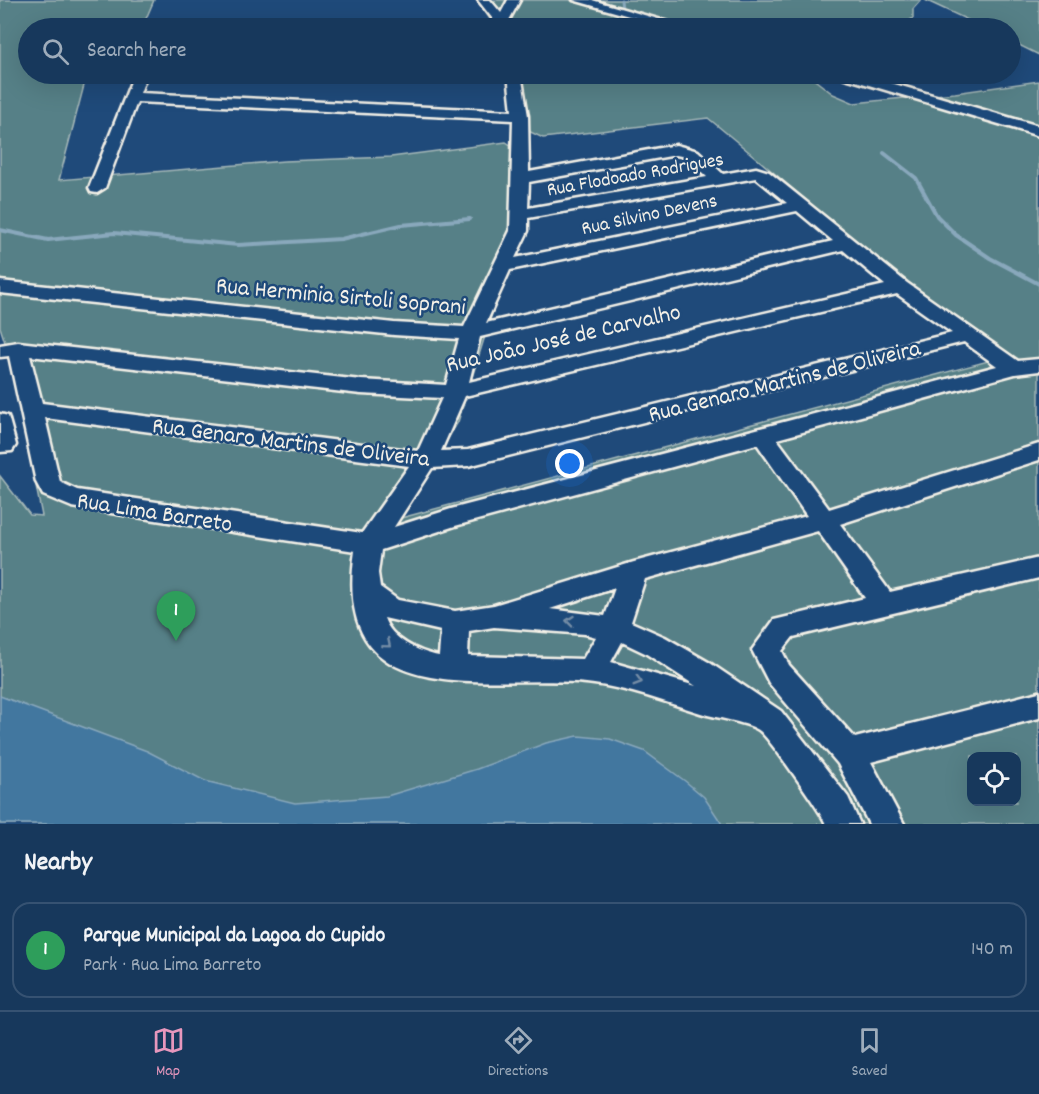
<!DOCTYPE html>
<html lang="en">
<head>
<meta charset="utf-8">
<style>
	:root { --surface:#17385c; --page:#203f62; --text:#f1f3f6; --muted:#9eacbb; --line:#365272; --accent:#e797bd }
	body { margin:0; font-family:Dekko,sans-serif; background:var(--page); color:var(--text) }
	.controls { position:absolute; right:18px; bottom:18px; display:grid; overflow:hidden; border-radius:12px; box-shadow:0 6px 24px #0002 }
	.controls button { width:54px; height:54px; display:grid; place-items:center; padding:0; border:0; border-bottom:2px solid var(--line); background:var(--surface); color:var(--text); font:30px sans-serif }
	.you { position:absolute; left:570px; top:464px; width:21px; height:21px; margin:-15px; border:4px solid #fff; border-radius:50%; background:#1a73e8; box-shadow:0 0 0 9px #1a73e833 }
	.badge { display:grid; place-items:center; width:39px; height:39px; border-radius:50%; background:var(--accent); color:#fff; font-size:20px; font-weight:700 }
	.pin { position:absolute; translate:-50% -50px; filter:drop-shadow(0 2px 3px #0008) }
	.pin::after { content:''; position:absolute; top:32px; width:21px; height:18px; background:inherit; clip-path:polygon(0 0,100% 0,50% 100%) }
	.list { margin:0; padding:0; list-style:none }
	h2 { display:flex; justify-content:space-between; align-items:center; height:78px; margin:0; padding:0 24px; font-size:26px }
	h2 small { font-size:20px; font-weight:400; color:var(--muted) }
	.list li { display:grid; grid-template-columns:39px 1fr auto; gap:18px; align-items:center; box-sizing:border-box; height:96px; margin:0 12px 12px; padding:0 12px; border:2px solid var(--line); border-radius:18px }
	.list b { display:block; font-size:22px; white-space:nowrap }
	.list p { margin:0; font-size:20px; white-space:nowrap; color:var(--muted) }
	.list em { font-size:20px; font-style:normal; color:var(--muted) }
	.icon { flex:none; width:33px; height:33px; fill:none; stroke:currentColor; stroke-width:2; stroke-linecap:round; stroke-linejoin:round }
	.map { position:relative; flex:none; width:1039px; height:824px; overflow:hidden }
	.search { position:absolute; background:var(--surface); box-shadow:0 6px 24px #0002; left:18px; right:18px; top:18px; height:66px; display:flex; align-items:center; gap:15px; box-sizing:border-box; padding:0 21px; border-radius:33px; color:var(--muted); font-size:22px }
	.sheet { height:186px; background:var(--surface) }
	nav { display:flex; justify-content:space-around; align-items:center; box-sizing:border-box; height:84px; border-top:2px solid var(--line); background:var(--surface); font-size:16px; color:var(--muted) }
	nav a { display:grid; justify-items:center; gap:3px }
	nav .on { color:var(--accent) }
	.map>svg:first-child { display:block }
</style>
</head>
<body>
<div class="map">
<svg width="1039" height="824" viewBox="0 0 1039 824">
	<rect width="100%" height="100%" fill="#1f4a7a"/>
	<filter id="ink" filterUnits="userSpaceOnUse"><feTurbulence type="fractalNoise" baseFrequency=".0167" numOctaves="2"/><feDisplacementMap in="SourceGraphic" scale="12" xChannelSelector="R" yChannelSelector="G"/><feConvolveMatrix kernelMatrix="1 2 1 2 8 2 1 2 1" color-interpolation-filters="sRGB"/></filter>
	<g filter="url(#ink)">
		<!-- green -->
		<path fill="#578087" stroke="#a6b8b8" stroke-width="1.5" fill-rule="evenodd" d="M0 0H154L142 28H28V74H87L59 180 284 161 391 157 506 142 525 155 501 285 458 422 401 518 996 359C898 282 805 197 708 118L543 138 520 127 510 74H807L833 94 854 103 955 93 1039 81V824H0V476L30 515 42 516 11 361 0 327ZM972 756H1016V802H972Z
			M477 0H921L913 9V18L901 26 852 23 847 28H496Z
			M925 0H1039V55L1011 41 1010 28H985Z"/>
		<!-- water -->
		<path fill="#42779f" stroke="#89a8bc" stroke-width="1.5" d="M0 696 147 751 205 781 295 803 387 796 477 769 546 743 578 736 610 739 644 751 685 781 704 797 722 824H0Z"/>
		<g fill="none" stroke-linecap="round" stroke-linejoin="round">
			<!-- stream-far1 -->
			<path stroke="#89a8bc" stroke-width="3" d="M621 0 622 9 649 28"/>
			<!-- stream -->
			<path stroke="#89a8bc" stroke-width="4" d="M884 153 916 178 937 216 956 235 990 258 1039 284
				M0 230 48 240 114 233 238 245 341 239 401 225 470 219"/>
			<!-- minor casing -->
			<g stroke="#f4f1e8" stroke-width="5">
				<path id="minor" d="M478 0H490L501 13 508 0H520L508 22 512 28H500Z
					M573 0H592L689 28H671Z
					M326 24H404L410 28H320Z
					M134 74H147L140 93 512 111 508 74H521L528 116 529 172 676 145 698 151 723 174 756 168 769 172 907 283 1018 361 1039 359V371L1015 374 777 439 829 509 1039 444V460L840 524 890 592 1039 558V578L793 637 782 651 789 665 855 738 1039 692V718L871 762 904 824H869L838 764 769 683 752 650 774 620 865 598 818 531 645 579 631 622 665 637 710 663 781 711 848 797 860 824H826C821 812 770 739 760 731 751 723 717 718 704 714 662 701 620 685 576 682 474 676 331 711 355 551L72 507 43 495 36 482 9 356 0 357V345L18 342 361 380 446 385 459 339 394 335 0 293V281L394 323 464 327 510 231 513 120 137 102 105 188 97 193 91 192 89 188ZM676 155 686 157 707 177 528 208 529 182ZM756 178 787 203 515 258 528 231V218ZM797 211 833 241 486 323 510 270ZM843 250 885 285 469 382 480 337ZM897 294 952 333 468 450 441 451 465 396ZM964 342 997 366 451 509 394 527 432 468 468 466ZM30 356 361 394 442 398 418 451 42 403ZM45 418 409 466 362 533 77 490 60 482ZM757 444 807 516 634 562 494 605 455 611 398 600 380 587 378 573 381 550 455 526ZM615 588 605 616 550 609ZM384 618 441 631 439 656C418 652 391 639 384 618ZM494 627 585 634 596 637 583 659 468 656 469 631ZM622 642 645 653 696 686 611 662Z
					M840 74H860L1039 126V136L842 77Z
					M0 414 8 416 16 445 12 451 0 452Z"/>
			</g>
			<!-- minor -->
			<use href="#minor" fill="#1f4a7a" fill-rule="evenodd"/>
		</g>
		<!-- one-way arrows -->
		<defs><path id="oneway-chevron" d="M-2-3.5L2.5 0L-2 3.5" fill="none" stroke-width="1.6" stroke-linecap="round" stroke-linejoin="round" transform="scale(1.5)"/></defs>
		<g stroke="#748da6">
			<use href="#oneway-chevron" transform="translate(570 621) rotate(-174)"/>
			<use href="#oneway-chevron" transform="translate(387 644) rotate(40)"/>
			<use href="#oneway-chevron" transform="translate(638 681) rotate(16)"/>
		</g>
	</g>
	<g text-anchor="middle" stroke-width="5" stroke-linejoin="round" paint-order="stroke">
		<!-- far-street labels -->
		<g font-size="20" fill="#f4f1e8" stroke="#1f4a7a">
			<text transform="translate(635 173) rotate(-10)" y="7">Rua Flodoado Rodrigues</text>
			<text transform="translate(649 213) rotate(-12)" y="7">Rua Silvino Devens</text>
		</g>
		<!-- street labels -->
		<g font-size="24" fill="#f4f1e8" stroke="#1f4a7a">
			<text transform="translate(341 295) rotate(5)" y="8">Rua Herminia Sirtoli Soprani</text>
			<text transform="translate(563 337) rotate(-13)" y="8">Rua João José de Carvalho</text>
			<text transform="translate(784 380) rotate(-14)" y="8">Rua Genaro Martins de Oliveira</text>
			<text transform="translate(291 441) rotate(7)" y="8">Rua Genaro Martins de Oliveira</text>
			<text transform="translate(155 511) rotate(9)" y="8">Rua Lima Barreto</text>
		</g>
	</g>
</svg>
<div class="controls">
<button><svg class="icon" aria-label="locate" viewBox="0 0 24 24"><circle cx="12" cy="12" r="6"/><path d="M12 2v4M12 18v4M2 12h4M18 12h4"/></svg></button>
</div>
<div class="you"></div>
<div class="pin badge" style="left:176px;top:641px;background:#2e9e5b">1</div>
<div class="search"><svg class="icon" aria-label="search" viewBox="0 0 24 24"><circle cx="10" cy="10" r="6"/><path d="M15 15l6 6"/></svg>Search here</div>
</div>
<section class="sheet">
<h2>Nearby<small></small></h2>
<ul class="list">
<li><span class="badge" style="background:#2e9e5b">1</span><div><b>Parque Municipal da Lagoa do Cupido</b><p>Park · Rua Lima Barreto</p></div><em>140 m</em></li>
</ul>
</section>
<nav>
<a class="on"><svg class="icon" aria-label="map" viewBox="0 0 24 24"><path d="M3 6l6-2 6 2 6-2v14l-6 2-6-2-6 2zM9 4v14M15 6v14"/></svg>Map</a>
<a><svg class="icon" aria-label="directions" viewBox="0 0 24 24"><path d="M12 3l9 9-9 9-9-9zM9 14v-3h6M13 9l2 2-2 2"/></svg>Directions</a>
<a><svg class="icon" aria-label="saved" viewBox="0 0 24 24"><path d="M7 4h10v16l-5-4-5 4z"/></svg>Saved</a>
</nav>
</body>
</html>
